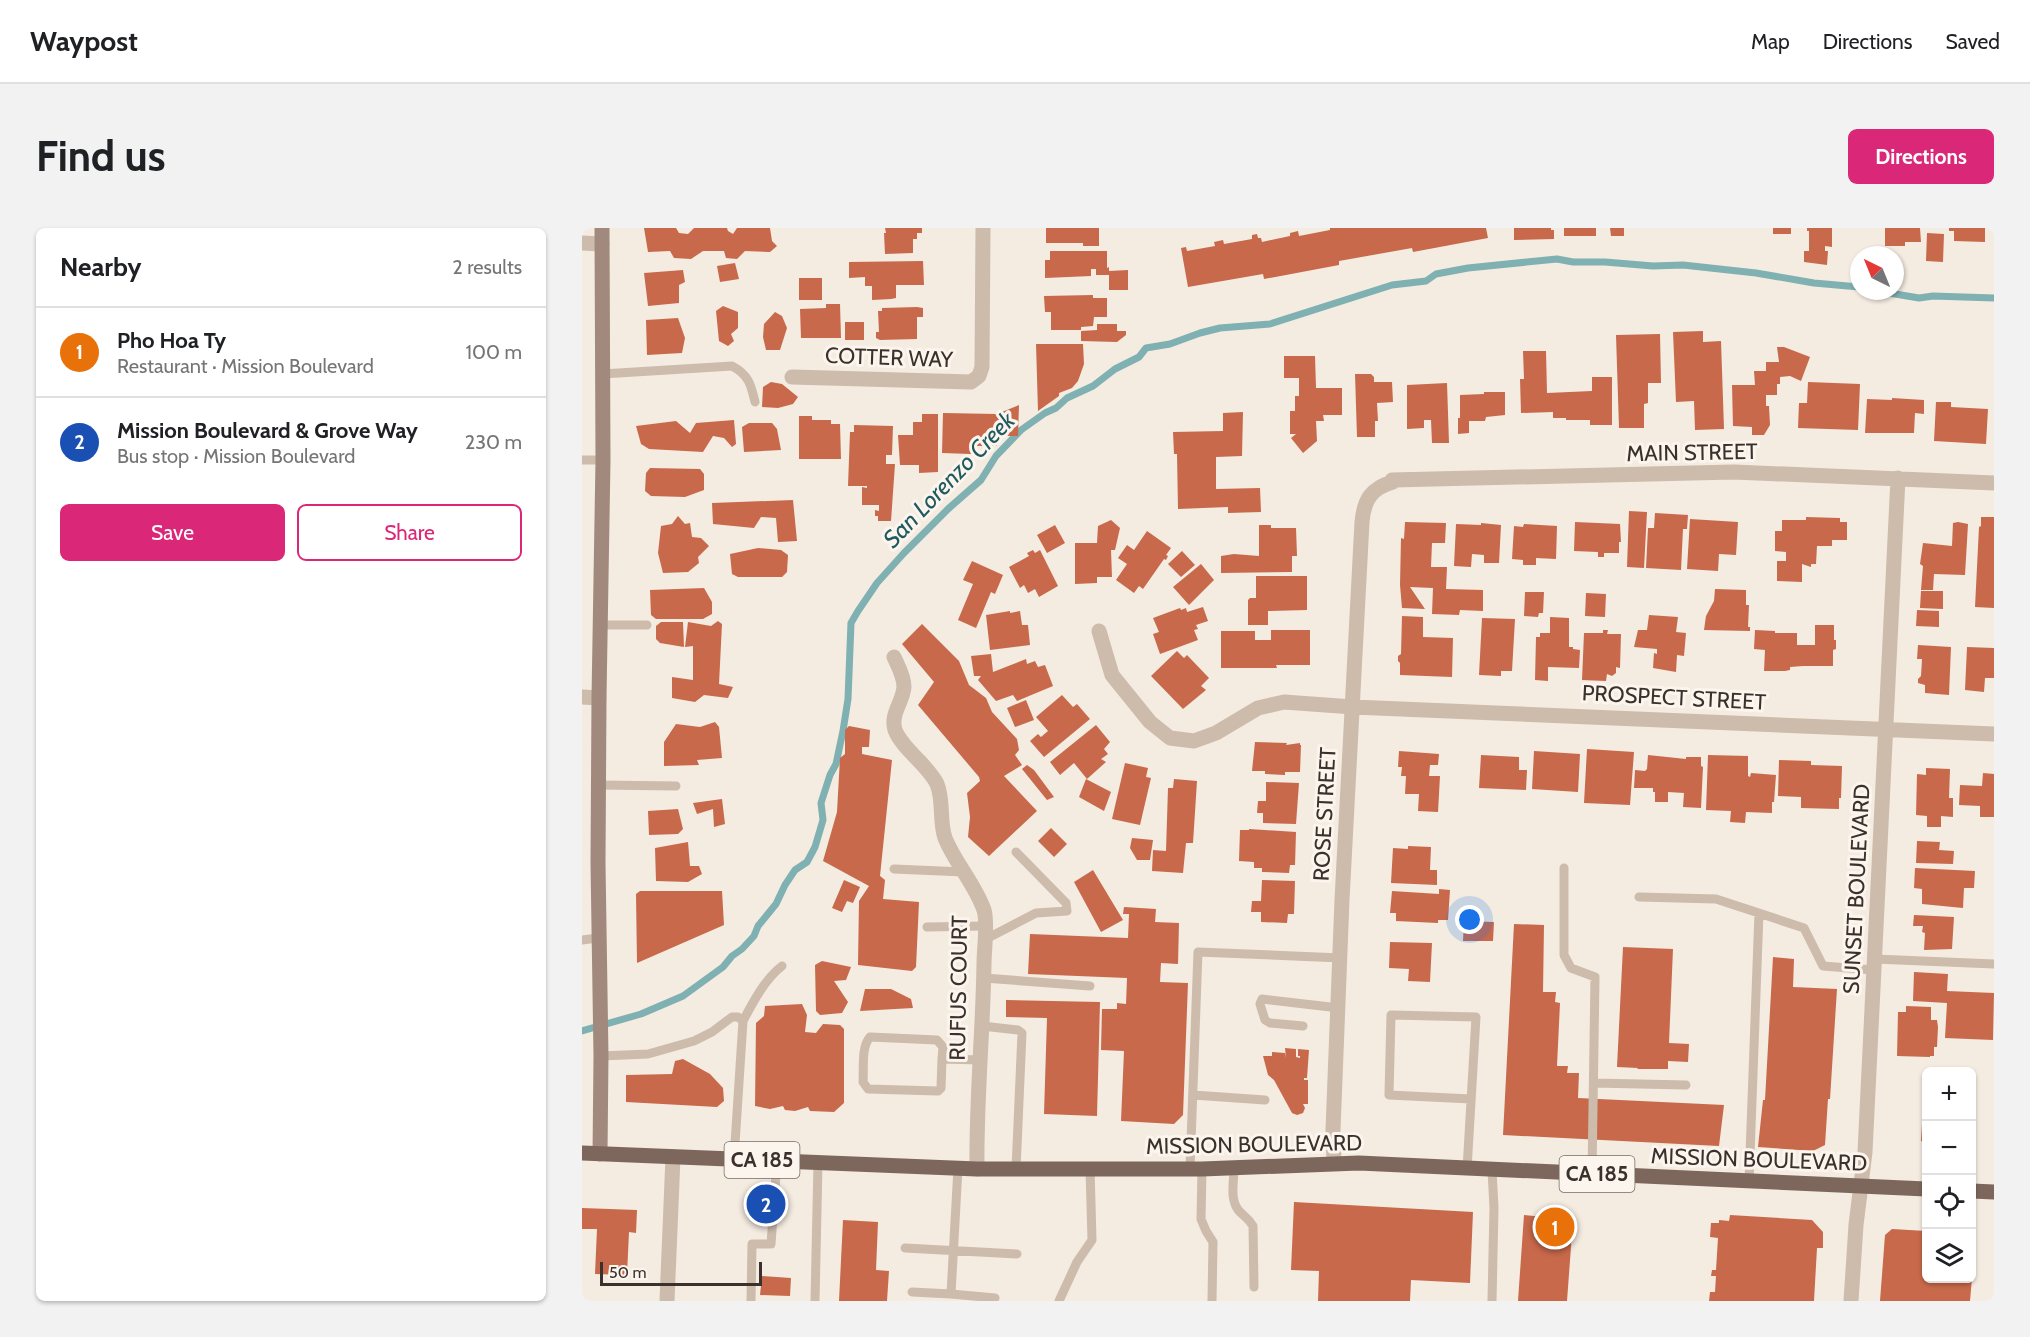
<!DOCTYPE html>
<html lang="en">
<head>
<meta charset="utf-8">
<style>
	:root { --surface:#fff; --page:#f2f2f2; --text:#202124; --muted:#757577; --line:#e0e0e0; --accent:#db2777 }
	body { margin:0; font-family:Cabin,sans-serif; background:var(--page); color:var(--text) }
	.controls { position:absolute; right:18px; bottom:18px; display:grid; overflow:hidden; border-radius:9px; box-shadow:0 2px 4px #0004 }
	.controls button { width:54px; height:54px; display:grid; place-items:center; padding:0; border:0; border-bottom:2px solid var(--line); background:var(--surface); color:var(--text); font:30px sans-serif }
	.compass { position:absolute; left:1268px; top:18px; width:54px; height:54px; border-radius:50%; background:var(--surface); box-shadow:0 2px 4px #0004; rotate:317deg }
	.scale { position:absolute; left:18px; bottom:15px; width:162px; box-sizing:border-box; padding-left:6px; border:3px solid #3b302b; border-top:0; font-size:16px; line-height:21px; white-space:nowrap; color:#3b302b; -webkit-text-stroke:4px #fbf5ee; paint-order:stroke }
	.you { position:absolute; left:888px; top:692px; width:21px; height:21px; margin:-15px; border:4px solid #fff; border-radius:50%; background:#1a73e8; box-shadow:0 0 0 9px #1a73e833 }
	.badge { display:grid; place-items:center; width:39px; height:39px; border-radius:50%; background:var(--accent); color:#fff; font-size:20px; font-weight:700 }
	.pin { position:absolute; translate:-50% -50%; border:3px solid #fff; box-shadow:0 2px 6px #0006 }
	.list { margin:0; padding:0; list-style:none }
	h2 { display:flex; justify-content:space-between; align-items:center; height:78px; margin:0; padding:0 24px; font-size:26px }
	h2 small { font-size:20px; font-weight:400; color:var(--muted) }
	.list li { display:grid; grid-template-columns:39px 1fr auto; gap:18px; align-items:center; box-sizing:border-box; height:90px; padding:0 24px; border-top:2px solid var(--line) }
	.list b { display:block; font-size:22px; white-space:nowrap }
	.list p { margin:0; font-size:20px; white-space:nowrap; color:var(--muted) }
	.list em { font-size:20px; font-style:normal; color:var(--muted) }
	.actions { display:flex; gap:12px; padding:18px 24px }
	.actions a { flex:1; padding:14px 0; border:2px solid var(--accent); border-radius:9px; text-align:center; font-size:21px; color:var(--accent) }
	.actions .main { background:var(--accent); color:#fff }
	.icon { flex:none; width:33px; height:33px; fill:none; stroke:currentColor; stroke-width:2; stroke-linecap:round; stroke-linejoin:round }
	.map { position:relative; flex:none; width:1412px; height:1073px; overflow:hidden; border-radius:9px }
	header { display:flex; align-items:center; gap:36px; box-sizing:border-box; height:84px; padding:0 30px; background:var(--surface); border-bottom:2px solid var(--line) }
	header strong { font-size:28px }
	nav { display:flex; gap:33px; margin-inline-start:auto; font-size:21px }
	.intro { display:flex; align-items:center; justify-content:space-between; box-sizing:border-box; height:144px; padding:0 36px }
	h1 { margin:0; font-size:42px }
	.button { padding:15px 27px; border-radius:9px; background:var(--accent); color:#fff; font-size:21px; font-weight:700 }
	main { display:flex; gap:36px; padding:0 36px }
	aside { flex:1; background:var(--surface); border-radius:9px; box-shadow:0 2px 4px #0004 }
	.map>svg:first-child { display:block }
</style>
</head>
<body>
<header>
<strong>Waypost</strong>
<nav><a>Map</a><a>Directions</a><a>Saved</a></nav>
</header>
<div class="intro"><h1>Find us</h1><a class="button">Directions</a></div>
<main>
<aside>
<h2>Nearby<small>2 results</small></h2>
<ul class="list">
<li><span class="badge" style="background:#e8710a">1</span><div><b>Pho Hoa Ty</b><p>Restaurant · Mission Boulevard</p></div><em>100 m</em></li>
<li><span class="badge" style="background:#1a4fb4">2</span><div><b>Mission Boulevard &amp; Grove Way</b><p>Bus stop · Mission Boulevard</p></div><em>230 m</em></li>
</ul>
<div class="actions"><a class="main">Save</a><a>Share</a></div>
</aside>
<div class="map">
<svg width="1412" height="1073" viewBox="0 0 1412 1073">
	<rect width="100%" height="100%" fill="#f4ebe1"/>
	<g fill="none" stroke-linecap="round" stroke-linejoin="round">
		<!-- stream -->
		<path stroke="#7fb0b2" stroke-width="7" d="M1295 63 1337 70 1351 68 1412 70
			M0 803 59 786 101 768 141 739 150 728 160 721 172 708 176 698 194 676 203 657 213 642 225 634 233 619 241 592 239 575 248 547 254 536 261 503 266 471 269 395 276 383 295 355 322 325 366 281 399 252 414 228 439 202 463 185 474 180 485 170 511 158 533 141 557 129 564 120 588 116 618 105 638 100 688 96 810 57 844 53 854 46 886 40 975 31 991 34H1023L1071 38 1101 37 1174 45 1232 55 1277 59"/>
	</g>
	<!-- building -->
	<path fill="#c8694b" d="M62 0H94L97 5 106 6 112 0H145L146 3 151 6 155 0H188L190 13 195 18 188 24 163 23 155 31 144 30 142 23H121L109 31 92 30 88 23 66 24Z
		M303 0H340V5H335V11H331V25L303 26 302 5H304Z
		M464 0H517V18H501V15H464Z
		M748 0H904L906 10 831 24 830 20 757 33V37L682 51 681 46 606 59 599 20 604 19 605 23 633 18 632 14 641 12 642 16 670 11V7L675 6 676 10H679L680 14 708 8V5L716 3 717 8 748 2Z
		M932 0H969V2H972V11L932 12Z
		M982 0H1014V8H982Z
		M1028 0H1042V8H1029Z
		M1191 0H1209V6H1191Z
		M1225 0H1250V19L1243 18V23H1246L1245 37 1222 34V23H1227V3H1225Z
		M1303 0H1338L1339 14H1323V18H1303Z
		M1367 0H1403V14L1372 13V3H1367Z
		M1345 5 1362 6 1361 34 1344 33Z
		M468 23H525V40L527 39V43L546 42V62H527V47H514V41H509V48L463 50V32H468Z
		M341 33 342 57H314V70L309 71 290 72V58H283V49L267 50V34Z
		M153 35 157 51 138 54 135 38Z
		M101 42 103 54 97 57V75L66 78 62 45Z
		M217 50H240V72H217Z
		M511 67V70H525V89H512L511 98 499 99V102H469V84H463L462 68Z
		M244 76H258L259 110H219L218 81 244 80Z
		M141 78 156 84V100L149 106 152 113 146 118 137 113 134 83Z
		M335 79 341 80V89H335V111L298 112 294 110V104H297L296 83H300V80Z
		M193 84 200 88 205 100 198 122H184L181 109 182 96Z
		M96 90 103 110 100 125 65 127 64 92Z
		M263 94H282V112H263Z
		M515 96H535V103H544V107L535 114 499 113V103L515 102Z
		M1121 103V114L1139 113 1142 201 1113 202 1112 173 1094 174 1091 104Z
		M1078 106 1079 155H1066V175L1062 176V200H1037L1034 107Z
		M454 116H501L502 136 496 153 490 160 477 165V168L456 183Z
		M1195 119H1202L1228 129 1219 153 1208 148 1198 149V156H1195V167H1184V178H1187L1188 197 1182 207H1170V199L1151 198 1150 157H1173L1172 143H1184V134H1197Z
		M941 123H964L965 165 1010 163V149H1030V197H1008V192H984V190H971V184L939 185 938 151H942Z
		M702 128H733L734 160H760V187H741L742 193H734L735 213 721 225 709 210 714 206H708V183H713V168H717V150H702Z
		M773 146H789L792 149V154H810L811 174 795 175 796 193H793V209H775Z
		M189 154 200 156 216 169 211 176 196 180 180 179 181 159Z
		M1226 154 1278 156 1276 202 1216 200 1217 175H1225Z
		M865 155 867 215H850L849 192H842V200L825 201V157Z
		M902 164H923V187L904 189 903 193H887V205L876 206V190H878V167L902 166Z
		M1310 170 1342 172V186L1333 185 1332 205H1283L1285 171 1310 172Z
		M1354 174H1369V179L1406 181 1404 216 1352 213Z
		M437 177 436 208H415V218H389V226L360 225 361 185 415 186Z
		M661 184 660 228 634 229V261L678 260 679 284 646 285V279L596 281 595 226H592L591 204 641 203V185Z
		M340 186H356V244L337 245V237H318L316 207H331V194H340Z
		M217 188H230V192H249V196H258L259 231H217Z
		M152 192 154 216 150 219 142 210 131 208 121 224 67 221 59 216 54 198 94 193 108 205 114 195Z
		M167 195H190L195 201 199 222 162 224 160 199Z
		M272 197 311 198 310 227H304V236H313L309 293H296V288H293V282L297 283V277H280V259L285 260V258H266L268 204H272Z
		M68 240 118 241 122 246V262L103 269 69 268 63 263 64 245Z
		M211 272 215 313 196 314 194 290 179 289 172 300 131 296 130 275Z
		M1047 283 1065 284 1062 340 1045 339Z
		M1073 285 1106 287 1105 301H1101L1099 342 1064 340 1066 300H1072Z
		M96 288 103 296 108 295 110 309 119 310 127 318 116 329 117 335 106 344 81 345 76 325 79 298 90 296Z
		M1224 289 1258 290V294H1265V312H1250V318H1235L1234 336H1229V339L1220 336V354L1195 353V333H1204V324L1193 323V303H1200V292H1224Z
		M1399 289H1412V380L1393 379 1397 299 1399 298Z
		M1108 291 1156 294 1154 327 1137 326 1136 343 1105 341Z
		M529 292 538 300 533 322H529L530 349H515V355L493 356V315H515L516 298Z
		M823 294 864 295 863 315H850L849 339H865L864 361 901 362V383L878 382 877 387 850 386 851 360 828 359 843 381 820 380 818 357 819 310 822 311Z
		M993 294 1038 296 1039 314H1037V325H1022V329H1016V324L992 323Z
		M1376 294 1386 296 1383 347 1352 346 1351 362H1339L1341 338 1338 336 1341 315 1370 318 1371 295Z
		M899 295 919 297 917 335H902V327L890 326 889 339 872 338 874 296 899 297Z
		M942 296 975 298 974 331 954 330V337H941V332L930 331 932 298 941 299Z
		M473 297 483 315 465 325 455 307Z
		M677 297H689V300H714L715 328H710V344L639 345V328L652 326 677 328Z
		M565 303 589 320 584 327 586 328 584 332 582 331 561 361 557 358 552 365 534 352 545 336 536 330 545 317 552 322Z
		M176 320 199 322 206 327 205 344 200 349H156L150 346 148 326Z
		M451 322 453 325 458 322 476 358 457 369 453 361 446 365 442 357 438 360 427 339 447 328 445 325Z
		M600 323 613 337 599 349 586 336Z
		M390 333 421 347 413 366 409 364 394 400 376 392 391 356 381 352Z
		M619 336 632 352 607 377 591 359Z
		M674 348H725V382L686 383V397H666V372L668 370H674Z
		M122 360 130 374V386L121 391H74L69 387 68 362Z
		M1133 361 1164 362V377H1167L1166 399H1168V403L1122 402 1124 388 1132 373Z
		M1339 363H1361V381L1338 380Z
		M943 364H962L961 385H957L956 389 942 388Z
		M1004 365 1024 366 1023 389 1003 388Z
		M621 379 626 393 614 397 616 401 612 402 616 412 578 426 571 406 577 404 571 390 598 380 599 382 604 380 605 384Z
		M1335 382 1357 383V399L1334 398Z
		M428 383V385L438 383 440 397H446L448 417 408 422 404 387Z
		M1067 387 1096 389 1094 404 1104 405 1102 428 1095 427 1094 444 1071 440 1072 425 1075 426V421L1052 419 1056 402H1065Z
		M820 388 841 389V409L871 410 870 449 818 447V435L816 433V428L819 426Z
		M968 389 987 390V419H991V421L998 422 997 440 966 439V453L953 452 954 409H958V405H968Z
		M900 390 933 391 930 443H919V448L897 447Z
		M136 393 140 396 137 456 151 459 146 470 122 467 113 474 90 470V449L111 452V418L103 419 106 394 129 398Z
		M79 394H101L102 419 78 415 74 411V398Z
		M340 396 377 433 387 457 404 470 410 484 435 511 437 522 433 527 440 537 422 548 455 583 407 628 386 609 388 589 385 565 398 553 397 549 336 477 352 454 320 416Z
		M1233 397H1252V412H1254V421L1251 422V438H1221L1208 439V442L1203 443H1182L1183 422 1172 421 1173 402 1193 403V405H1215V417H1233Z
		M689 402H728V437H694L695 440H639V403H673V412H689Z
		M1021 402H1026L1025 406H1039L1038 440 1034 439V445L1030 448 1025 446 1024 453 1000 452 1002 405H1021Z
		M1336 417 1369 419 1367 467 1343 465V457L1336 455V451L1339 448 1340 431H1335Z
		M1385 419 1412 420V450H1403L1402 464 1383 462Z
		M595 423 602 430 605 427 627 450 619 458 624 462 601 481 569 448Z
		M409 426 411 444 444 431 445 436 453 433 456 439 463 437 471 458 435 473 431 467 414 473 396 452 399 448H392L389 428Z
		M480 467 491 479 495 476 508 491 462 529 448 513 456 506 459 509 466 503 454 489Z
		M444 472 452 492 433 499 425 480Z
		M133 494 137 499 140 530 115 532 117 537 82 538V514L94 496 118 499Z
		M514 497 528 514 522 521 526 526 519 531 524 534 505 551 492 535 478 547 468 534Z
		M267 498 288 502 287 519H280V526L310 532 298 648 303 652 301 671 337 674 334 739 330 743 276 737 277 673 287 658 241 633 255 584 258 530 263 526V502Z
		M673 514 705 515 704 517 718 515V517H719L718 544H703V547L683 546V543H670Z
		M1005 521 1052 524 1048 577 1002 575Z
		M817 523 857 526 856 537H848L847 548H858L856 584 836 583 837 566H823L824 548H819L820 539H816Z
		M952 523 998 526 996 564 950 561Z
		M899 527 937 529V542H945L944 562 897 560Z
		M1066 527 1104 531V529H1119V538L1121 539 1119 580 1101 579 1102 565 1086 564V574H1073V564H1071V560H1052L1053 542 1063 543 1065 541Z
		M1126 527 1166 528V548L1168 549 1169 545 1194 547 1192 574H1190V585L1164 584 1163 595 1148 594 1149 583 1124 582Z
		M1197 532 1229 533V537L1260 538 1259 570H1257V581L1219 580V569L1196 568Z
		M543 535 566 540 564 549 569 550 558 597 530 591Z
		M445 537 452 542 472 569 465 572 440 541Z
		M1344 540 1368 541 1367 570H1371V589L1359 588V599H1345V588L1334 587 1335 546 1344 547Z
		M1401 545 1412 546V589H1398V578L1377 577 1378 557 1400 558Z
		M504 551 529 564 522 583 497 569Z
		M592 551 615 553 611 615H604L601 645 570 643 571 622 584 623 586 560H591Z
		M684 554 717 555 714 596 681 595V585H675L676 573H684Z
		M140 571 143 596 132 599 131 581 115 586 111 575Z
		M96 581 101 601 96 606 67 607 66 583Z
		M469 600 485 616 472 629 456 613Z
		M667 601 714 604 713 637H708L707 645 680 644V640H672V634L657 633 658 602H667Z
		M550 610 571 612 568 632H555L548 620Z
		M1335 613 1358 614 1357 622 1372 623 1371 636 1334 635Z
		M106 614 108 638H117L120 646 106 654 74 653 73 620Z
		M826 618 849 619 848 642H855V657L809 655 811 620 826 621Z
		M1333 640 1393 643 1392 660H1382L1381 680 1340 676V661L1332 660Z
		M511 642 541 692 519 704 492 654Z
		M262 652 278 659 271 675 265 673 260 684 250 680Z
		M680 652 713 653 712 686H706L705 695 679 694V684H669L670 673H679Z
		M857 661 868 662 866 692H856V695L814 693V685H808L810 663 857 666Z
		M58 663H140L142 697 55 735 54 666Z
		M542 679 574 681 573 694 597 695 596 736 579 735 578 754 606 755 601 887 592 896 539 893 542 823 519 822 520 781H535V775L544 776 545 750 446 746 448 706 546 710 547 686H541Z
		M1332 687 1372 689 1370 721 1342 722 1343 705 1340 704 1341 698H1331Z
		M882 693 912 694 911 713H881Z
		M932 696 962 697 961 764H974L973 774 978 775 975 838H986L985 845H997L996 870 1142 877 1137 918 921 907Z
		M808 714 850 715 848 754 826 753 827 741 807 740Z
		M1041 719 1091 721 1087 815 1107 816 1106 834 1086 833V841H1055L1056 840 1035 839Z
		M1191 729 1212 731 1211 759 1255 761 1248 871H1246L1243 917 1231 923 1176 919 1181 872H1183Z
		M240 733 269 739 264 752 252 753 266 774 260 785 238 787 234 783 233 737Z
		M1332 744 1366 746 1365 763 1412 765 1411 812 1363 810 1365 775 1331 773Z
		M283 761H309L329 771 331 780 278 783Z
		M424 772 518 774 515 888 462 886 465 790 424 789Z
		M220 776 225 787 223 804 234 805 241 796 258 797 262 801V875L252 884 228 883 226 879 213 883 203 882 201 878 188 881 173 878 174 795 182 788 183 778Z
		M1324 778 1349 779V792H1355L1356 799 1355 819H1352V828H1348V829L1315 828 1316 784H1324Z
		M703 820 714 821V829L718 830V828H716V821L727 822 725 850H722V852H726V876H721L723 880 721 885 715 887 710 885 692 852 686 847 681 828H690V824L703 825 704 830Z
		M101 831 128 846 141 860 142 873 135 879 44 874V847L90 846 93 833Z
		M1342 864H1344V914L1339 913Z
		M712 974 891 984 888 1055 829 1052 828 1073H736L737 1043 709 1042Z
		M0 980 55 982 54 1005 47 1004 45 1047 13 1046 15 1001H0Z
		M942 987 991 992 985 1073H936Z
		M1148 987 1230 992 1241 1004V1020H1235L1232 1073H1127L1128 1064H1133L1134 1048H1129L1130 1042H1134L1136 1010 1128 1009 1129 995H1137V992L1147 993Z
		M261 992 296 994 294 1042 307 1043 305 1073H257Z
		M1310 1001 1344 1003V1050H1390L1388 1073H1298L1303 1007Z
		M1390 1006H1393L1391 1029 1390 1028Z
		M180 1048 209 1050 208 1068 178 1067Z"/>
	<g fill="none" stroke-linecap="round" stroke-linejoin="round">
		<!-- service -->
		<path stroke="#cdbbac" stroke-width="9" d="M20 146 150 138C167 147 169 157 173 174
			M0 232H21
			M18 397H65
			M17 557 94 558
			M982 640V727L989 740 1013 749 1010 946
			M312 641 382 644
			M1057 669 1134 671 1222 700 1241 738 1292 742
			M345 699 403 698
			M0 712 16 710
			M402 712 454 685 485 683 484 675 434 624
			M1293 731 1412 736
			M402 750 508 758
			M161 793C171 774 183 751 200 738
			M400 798 436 802 440 805 434 941
			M721 798 688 795 683 792 678 776 680 771 757 780
			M19 828 66 826 112 813 130 804 150 789H156L161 793 152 931
			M360 831 359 860 356 863 286 861 281 854C282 840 279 819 288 809L355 812 361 819 360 831 399 832
			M1012 855 1104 857
			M611 867 683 872
			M652 940C652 954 647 973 658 984 663 989 667 991 671 998L672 1059
			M608 941 616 724 759 730
			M620 941 619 991 624 1003 631 1014 630 1073
			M885 941 894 789 809 787 807 867 889 871
			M1167 953 1177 685
			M323 1020 435 1026
			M330 1064 369 1066 376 940
			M369 1066 413 1070
			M169 1073 170 1016H189L195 933
			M233 1073 236 935
			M477 1073 495 1034 510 1012 508 941
			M910 1073 912 980 910 942"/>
		<!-- minor -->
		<path stroke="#cdbbac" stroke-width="15" d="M0 15 20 16
			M210 149 389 154 397 148 400 139 401 0
			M517 403 530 447 568 494 588 510 612 513 634 505 676 480 702 474 771 479 1412 506
			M312 429C316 438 322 448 322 459 321 474 308 486 313 502 321 522 346 537 355 556 362 573 357 593 363 610 373 635 393 656 402 682 406 694 402 722 402 736 401 804 394 873 395 941
			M0 469 17 470
			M752 935 751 902 760 672 780 294C782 272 789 260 811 254L810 252 1152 244 1412 255
			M1269 1073 1274 997 1283 924 1316 250"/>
		<!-- tertiary -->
		<path stroke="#cdbbac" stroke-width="15" d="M85 1073 91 929"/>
		<!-- secondary -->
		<path stroke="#a18a7d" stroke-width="15" d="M18 926 19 828 16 635 17 470 21 232 20 0"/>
		<!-- primary -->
		<path stroke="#7d675c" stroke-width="15" d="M0 925 395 941H620L777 935 1344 961
			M1390 963 1412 964"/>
	</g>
	<g text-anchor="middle" stroke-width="6" stroke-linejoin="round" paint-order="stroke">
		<!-- shield labels -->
		<g fill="#fbf5ee" stroke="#756b66" stroke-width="1.5">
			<rect x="142.5" y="914" width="75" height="36" rx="4.5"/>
			<rect x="977.5" y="928" width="75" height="36" rx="4.5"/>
		</g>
		<g font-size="21" font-weight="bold" fill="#3b302b">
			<text x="180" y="939">CA 185</text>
			<text x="1015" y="953">CA 185</text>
		</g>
		<!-- street labels -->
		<g font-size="22" fill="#3b302b" stroke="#fbf5ee">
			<text transform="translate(307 129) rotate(2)" y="8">COTTER WAY</text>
			<text transform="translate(1110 224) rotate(-1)" y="8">MAIN STREET</text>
			<text transform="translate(1092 469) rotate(3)" y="8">PROSPECT STREET</text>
			<text transform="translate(742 586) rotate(-87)" y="8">ROSE STREET</text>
			<text transform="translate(1274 661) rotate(-87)" y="8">SUNSET BOULEVARD</text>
			<text transform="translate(376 760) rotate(-89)" y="8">RUFUS COURT</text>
			<text transform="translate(672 916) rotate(-1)" y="8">MISSION BOULEVARD</text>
			<text transform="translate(1177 931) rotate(2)" y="8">MISSION BOULEVARD</text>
		</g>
		<!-- water labels -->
		<g font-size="24" font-style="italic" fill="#1f5a5e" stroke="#fbf5ee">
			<text transform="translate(367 252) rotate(-46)" y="8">San Lorenzo Creek</text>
		</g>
	</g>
</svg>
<div class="controls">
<button>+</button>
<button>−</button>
<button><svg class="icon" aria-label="locate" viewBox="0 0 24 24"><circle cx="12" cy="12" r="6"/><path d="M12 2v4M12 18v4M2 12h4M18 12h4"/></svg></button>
<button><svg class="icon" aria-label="layers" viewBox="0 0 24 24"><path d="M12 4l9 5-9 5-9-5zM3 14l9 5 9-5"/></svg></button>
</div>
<svg class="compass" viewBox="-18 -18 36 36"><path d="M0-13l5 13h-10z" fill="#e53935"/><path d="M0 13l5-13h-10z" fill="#757577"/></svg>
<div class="scale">50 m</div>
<div class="you"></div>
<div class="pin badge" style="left:973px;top:999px;background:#e8710a">1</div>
<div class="pin badge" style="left:184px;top:976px;background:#1a4fb4">2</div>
</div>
</main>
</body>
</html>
